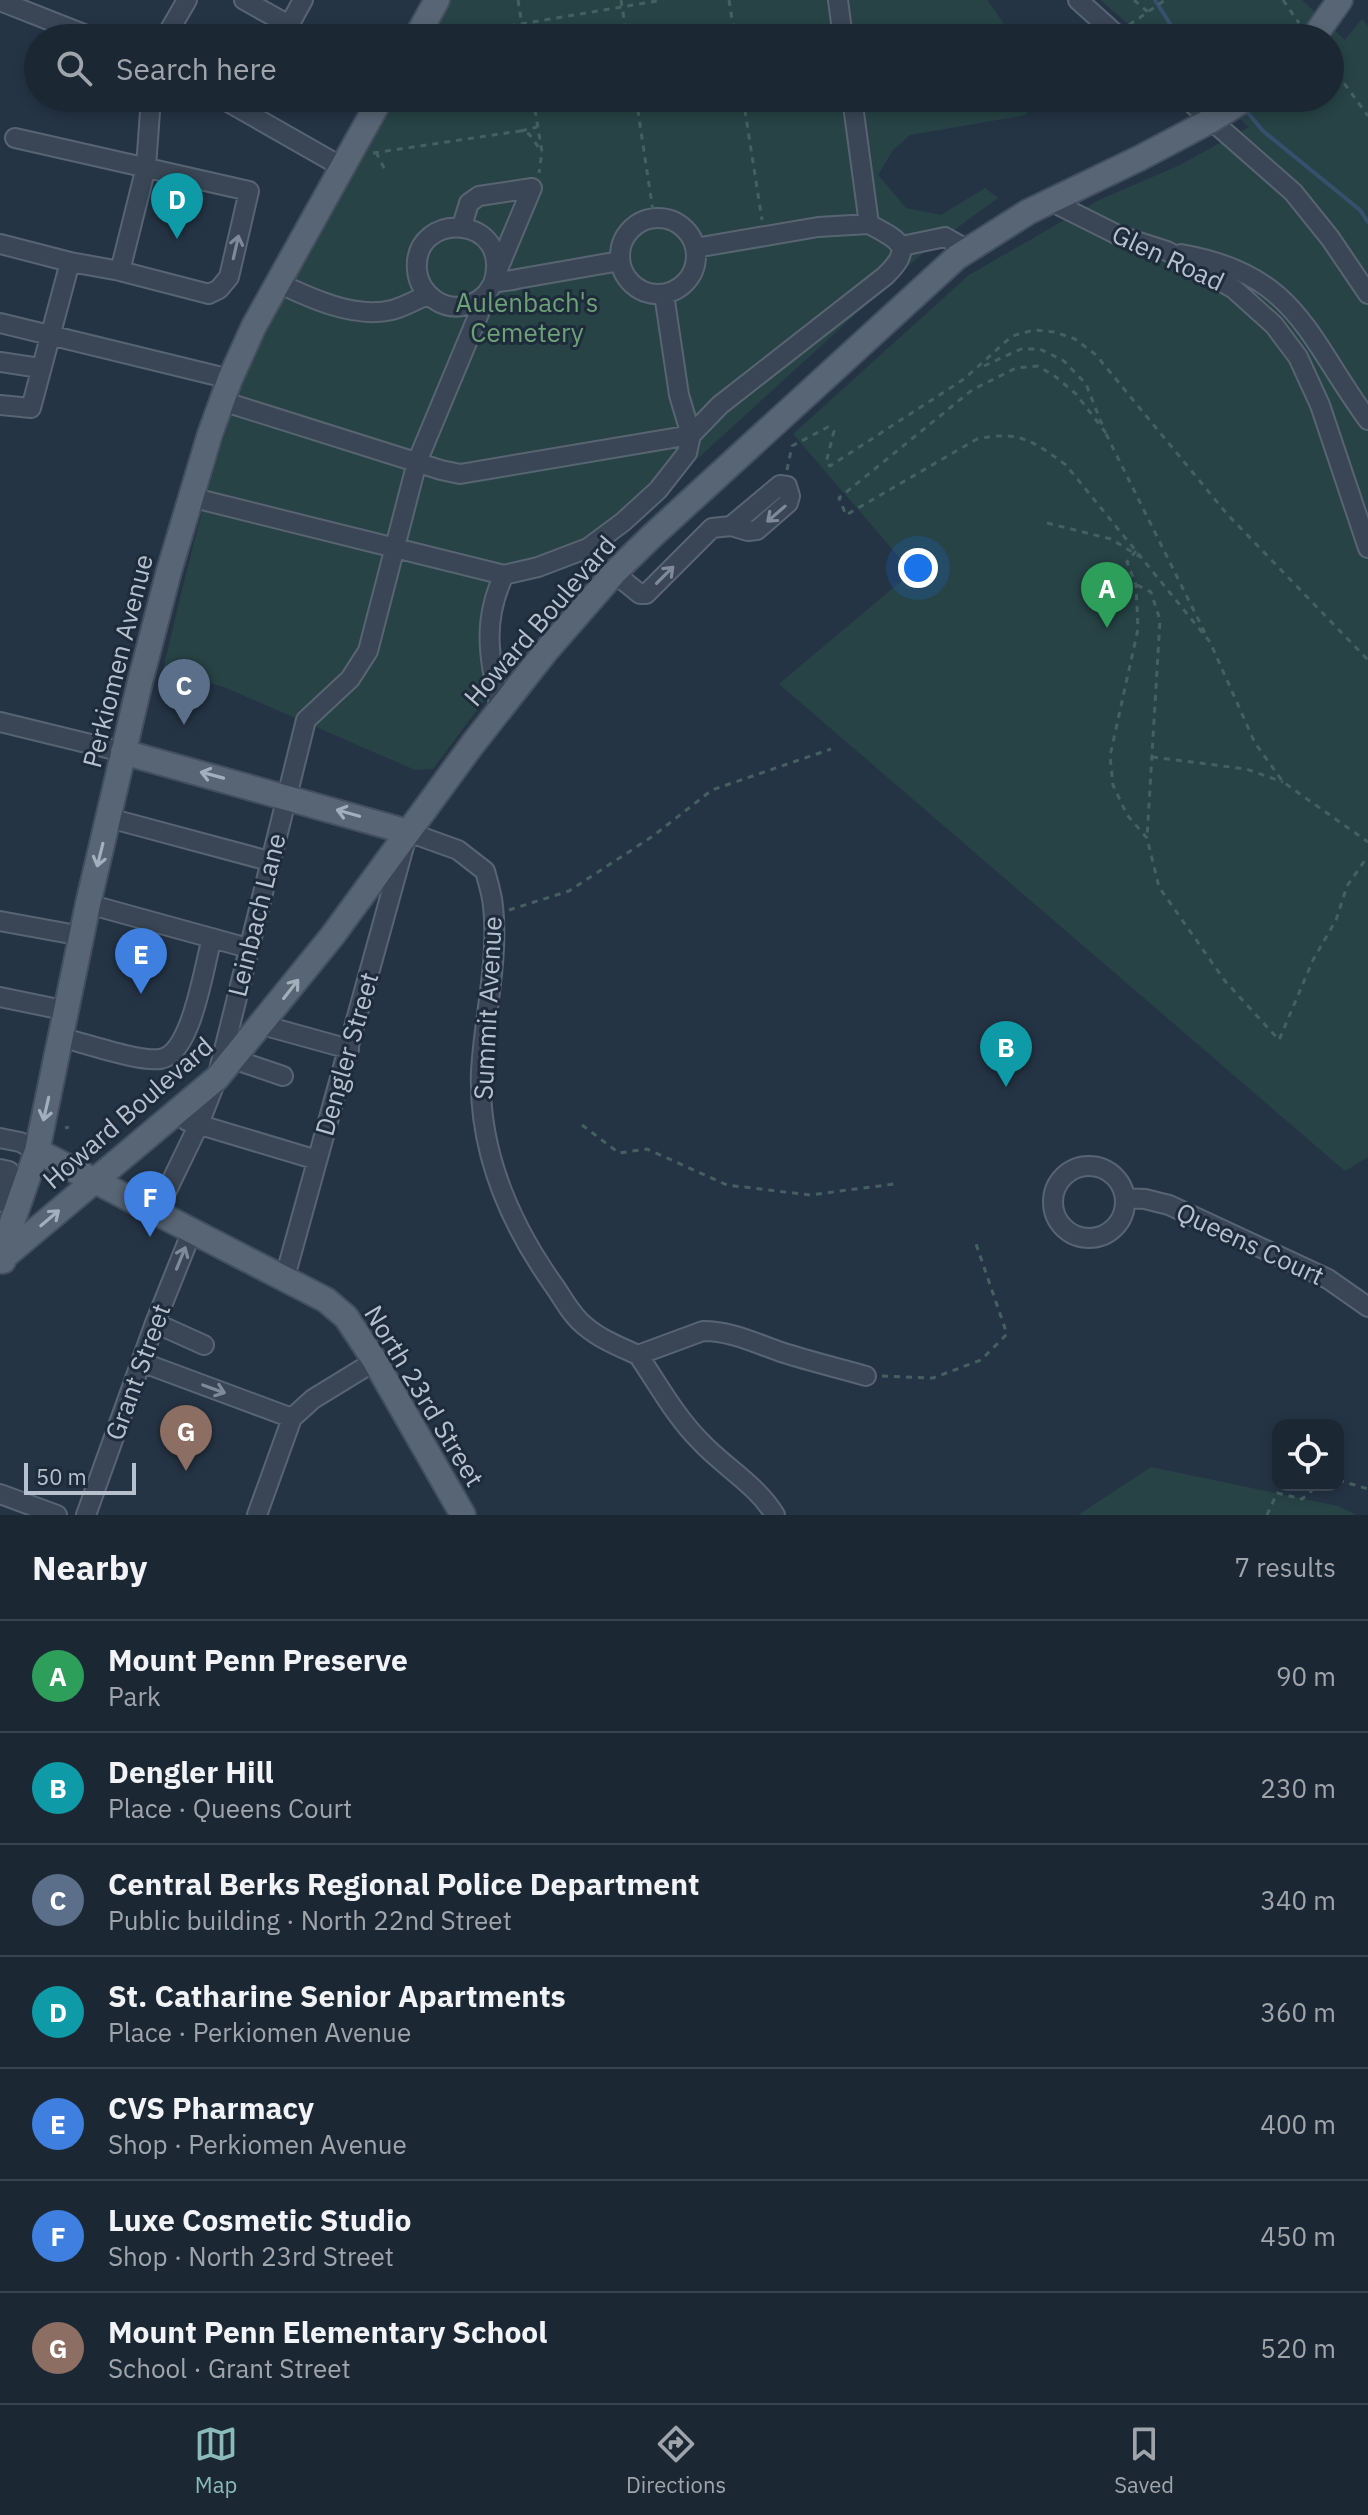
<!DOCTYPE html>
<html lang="en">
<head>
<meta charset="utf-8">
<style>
	:root { --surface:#1c2734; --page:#293340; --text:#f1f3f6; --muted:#a0a5ac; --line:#3a444f; --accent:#8bbbb9 }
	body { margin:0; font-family:"IBM Plex Sans",sans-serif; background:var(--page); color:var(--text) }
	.controls { position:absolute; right:24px; bottom:24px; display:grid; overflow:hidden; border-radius:16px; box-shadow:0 4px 12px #0003 }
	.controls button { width:72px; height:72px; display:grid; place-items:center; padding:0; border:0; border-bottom:2px solid var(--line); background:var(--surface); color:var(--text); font:40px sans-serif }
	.scale { position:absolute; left:24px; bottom:20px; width:112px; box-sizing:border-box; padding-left:8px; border:4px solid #b7c1ce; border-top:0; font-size:22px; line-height:28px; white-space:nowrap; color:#b7c1ce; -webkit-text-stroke:6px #1e2b3a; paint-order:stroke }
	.you { position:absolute; left:918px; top:568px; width:28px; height:28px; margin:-20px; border:6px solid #fff; border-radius:50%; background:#1a73e8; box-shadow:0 0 0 12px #1a73e833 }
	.badge { display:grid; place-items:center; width:52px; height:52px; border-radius:50%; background:var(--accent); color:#fff; font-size:26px; font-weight:700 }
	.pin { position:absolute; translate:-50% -66px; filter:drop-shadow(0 2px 4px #0008) }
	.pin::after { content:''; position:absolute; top:42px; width:28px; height:24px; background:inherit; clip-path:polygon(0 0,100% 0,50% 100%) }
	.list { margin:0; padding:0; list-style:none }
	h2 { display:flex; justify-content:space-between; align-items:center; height:104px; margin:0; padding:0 32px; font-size:34px }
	h2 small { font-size:26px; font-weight:400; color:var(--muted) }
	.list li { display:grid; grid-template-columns:52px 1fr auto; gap:24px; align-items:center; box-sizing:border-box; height:112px; padding:0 32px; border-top:2px solid var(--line) }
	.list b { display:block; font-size:30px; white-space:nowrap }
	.list p { margin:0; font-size:26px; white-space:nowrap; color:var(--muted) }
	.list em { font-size:26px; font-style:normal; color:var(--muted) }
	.icon { flex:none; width:44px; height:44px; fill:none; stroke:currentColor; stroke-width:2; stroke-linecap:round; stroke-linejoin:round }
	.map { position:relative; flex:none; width:1368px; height:1515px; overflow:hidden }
	.search { position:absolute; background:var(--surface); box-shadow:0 4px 12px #0003; left:24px; right:24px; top:24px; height:88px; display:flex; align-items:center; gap:20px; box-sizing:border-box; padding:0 28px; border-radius:44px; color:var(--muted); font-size:30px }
	.sheet { height:888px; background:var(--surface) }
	nav { display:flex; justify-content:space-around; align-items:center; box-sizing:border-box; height:112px; border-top:2px solid var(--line); background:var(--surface); font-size:22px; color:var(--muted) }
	nav a { display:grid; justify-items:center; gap:4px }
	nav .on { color:var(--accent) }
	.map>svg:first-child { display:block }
</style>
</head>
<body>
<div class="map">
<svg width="1368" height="1515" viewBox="0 0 1368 1515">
	<rect width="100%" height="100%" fill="#253445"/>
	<!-- green -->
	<path fill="#274346" d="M451 0H987L1003 22 1008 38H430Z
		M1100 0H1302L1345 40 1362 19 1368 26V1157L1345 1171 779 684 912 572 793 434 969 275 1099 200 1180 165 1249 127 1216 98H1330V38H1145Z
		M396 98H1030L1026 115 910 135 893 150 878 175 906 208 941 215 985 188 998 198 925 251 594 553 512 582C489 609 498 642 503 675L433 769 415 770 224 687 163 670C185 578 206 483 239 394 278 292 342 193 396 98Z
		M1151 1467 1338 1506 1357 1515H1078Z"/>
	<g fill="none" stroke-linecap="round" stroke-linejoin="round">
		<!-- stream -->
		<path stroke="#37506d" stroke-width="4" d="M1155 0 1179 38
			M1244 108 1263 131 1360 210 1368 222"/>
		<!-- minor casing -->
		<g stroke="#586472" stroke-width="22">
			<path id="minor" d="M244 0 289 25
				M838 0 843 38
				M1078 0 1120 38
				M0 1 94 38
				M165 38 187 0
				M282 38 303 0
				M221 98 342 167
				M1186 98 1293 192 1330 238 1368 294
				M15 138 249 191 229 277 219 289 209 294 120 271
				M1050 201 1120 236 1167 251 1234 289 1274 325 1298 357 1320 405 1368 548
				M620 256a38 38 0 1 1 76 0a38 38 0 1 1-76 0Z
				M462 226 469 203 479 196 532 188 498 269
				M0 244 70 262
				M902 246 945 237 968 250
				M695 248 818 227 869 224 852 98
				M1181 254C1297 274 1307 337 1368 420
				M276 282C310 298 354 319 392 310 404 307 416 300 427 295
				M493 284C515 214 412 209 417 270 418 283 425 293 435 300 451 311 472 308 486 294 489 291 490 287 493 284 498 281 511 281 517 279 551 273 586 267 620 261
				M0 323 230 379
				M0 362 40 368
				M222 401 441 470 460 474 691 435 679 395 664 294
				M0 405 31 408 70 262 120 271 146 167 151 98
				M190 497 504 575
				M614 573 640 594H646L712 528 731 526 748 531 757 530 788 503 790 496 787 486 780 485 731 526
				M500 709C490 659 481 623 504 575L538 567 588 548 623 522 658 490 687 453 691 435 720 405 885 276C916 246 898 240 869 224
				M0 722 123 752
				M109 818 269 861
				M88 904 248 948
				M0 921 82 936
				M0 997 68 1011
				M262 1025 349 1049
				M62 1038C86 1043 138 1062 160 1059 192 1055 204 965 212 938
				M233 1059 283 1076
				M187 1121 317 1160
				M0 1138 20 1142 37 1151
				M1053 1202a36 36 0 1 1 72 0a36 36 0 1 1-72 0Z
				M0 1169 9 1171 0 1202
				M1125 1198 1145 1199 1169 1205 1328 1279 1368 1307
				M157 1211 199 1124 217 1078 306 720 350 679 368 651 417 462 488 292
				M285 1277 408 832 458 850 485 871C488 882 492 894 493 906 499 959 484 1018 481 1071 478 1150 510 1224 555 1287 564 1300 572 1316 585 1326 600 1339 620 1347 638 1355L703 1331C731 1331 755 1343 781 1352 809 1361 838 1368 866 1376
				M155 1323 204 1345
				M638 1355C658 1384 675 1416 700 1441 724 1467 756 1484 775 1515
				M141 1362 292 1418
				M0 1494 57 1515
				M86 1515 155 1323 192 1231
				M257 1515 292 1418 313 1399 375 1361"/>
		</g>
		<!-- major casing -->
		<g stroke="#434f5e" stroke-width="28">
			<path id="major" d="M416 38 437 0
				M1313 38 1340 0
				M123 752 408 832
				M37 1151 326 1300 346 1317 375 1361 463 1515
				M5 1256 217 1078 333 935 472 745 546 651 614 573 652 536 957 257 1028 212 1140 158 1208 122
				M3 1261 6 1240 37 1151 88 904 140 682 169 571 210 434 230 379 254 326 381 98"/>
		</g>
		<!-- path -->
		<path stroke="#466062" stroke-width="3" stroke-dasharray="6 6" stroke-linecap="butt" d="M518 0 524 38
			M621 0 627 38
			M729 0 735 38
			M1134 0 1148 12
			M1283 0 1299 23
			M1129 25 1165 0
			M438 38 663 0
			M1330 64 1368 116
			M533 98 542 152 539 173
			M636 98 654 218
			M743 98 762 220
			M636 100 650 98
			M521 131 537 127
			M376 152 386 172
			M373 153 520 131 529 134 542 152
			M984 366 1021 349H1040L1064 361 1086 384 1103 427
			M1106 433 1076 394 1056 377 1038 366 1016 368 972 390 839 498 846 515 977 439C1019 430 1033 441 1066 465L1210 642 1255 743 1283 782 1368 842
			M1106 434 1206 635
			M787 470 792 446 828 427 834 431 826 463 830 466 964 379 1012 336 1034 330 1055 332 1075 339 1096 355 1227 514 1368 660
			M1047 523 1111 539 1142 558
			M1136 551 1127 562 1136 585 1138 629 1110 756 1113 785 1127 815 1147 838 1159 887 1225 981 1279 1040 1313 960 1336 920 1347 886 1368 856
			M1137 585 1151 592 1160 620 1147 838
			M1152 757 1246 769 1283 782
			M509 910 569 891 653 836 712 790 831 749
			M582 1125 619 1153 647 1149 727 1185 810 1195 894 1184
			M65 1128 69 1127
			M882 1376 933 1378 981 1360 1007 1334 975 1241
			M1338 1480 1368 1489
			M1267 1515 1277 1493 1302 1499 1318 1485"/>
		<!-- minor -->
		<use href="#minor" stroke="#3a4655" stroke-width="18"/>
		<!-- major -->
		<use href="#major" stroke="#586574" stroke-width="24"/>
		<!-- major-bridge casing -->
		<g stroke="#434f5e" stroke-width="28" stroke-linecap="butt">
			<path id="major-bridge" d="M1208 122 1247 98"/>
		</g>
		<!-- major-bridge -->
		<use href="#major-bridge" stroke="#586574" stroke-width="24"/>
	</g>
	<!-- one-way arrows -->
	<defs><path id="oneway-shaft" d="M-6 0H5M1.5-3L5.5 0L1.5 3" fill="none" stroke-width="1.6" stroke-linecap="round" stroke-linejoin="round" transform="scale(2)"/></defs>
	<g stroke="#7f8a98">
		<use href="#oneway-shaft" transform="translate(236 247) rotate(-77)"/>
		<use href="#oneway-shaft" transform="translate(776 514) rotate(139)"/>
		<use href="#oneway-shaft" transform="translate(665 575) rotate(-45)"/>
		<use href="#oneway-shaft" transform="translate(181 1258) rotate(-68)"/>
		<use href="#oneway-shaft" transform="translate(214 1389) rotate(20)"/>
	</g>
	<g stroke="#a4afbc">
		<use href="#oneway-shaft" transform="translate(212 775) rotate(-165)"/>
		<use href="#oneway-shaft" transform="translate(348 813) rotate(-164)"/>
		<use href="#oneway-shaft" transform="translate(100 855) rotate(104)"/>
		<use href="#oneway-shaft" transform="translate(291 989) rotate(-52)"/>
		<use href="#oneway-shaft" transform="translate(46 1109) rotate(103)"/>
		<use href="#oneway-shaft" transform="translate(50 1218) rotate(-40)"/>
	</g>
	<g text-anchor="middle" stroke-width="6" stroke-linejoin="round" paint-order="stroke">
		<!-- street labels -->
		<g font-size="26" fill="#b7c1ce" stroke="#1e2b3a">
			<text transform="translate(1168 258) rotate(25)" y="9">Glen Road</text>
			<text transform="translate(540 621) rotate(-49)" y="9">Howard Boulevard</text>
			<text transform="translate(118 661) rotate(-76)" y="9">Perkiomen Avenue</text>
			<text transform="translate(257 915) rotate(-76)" y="9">Leinbach Lane</text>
			<text transform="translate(488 1008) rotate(-87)" y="9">Summit Avenue</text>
			<text transform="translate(347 1054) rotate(-74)" y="9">Dengler Street</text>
			<text transform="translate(128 1113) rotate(-41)" y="9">Howard Boulevard</text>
			<text transform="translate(1250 1244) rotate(25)" y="9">Queens Court</text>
			<text transform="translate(138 1372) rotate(-70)" y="9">Grant Street</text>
			<text transform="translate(424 1396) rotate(59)" y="9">North 23rd Street</text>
		</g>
		<!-- park labels -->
		<g font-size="26" fill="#6da177" stroke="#1e2b3a">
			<text x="527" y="312">Aulenbach's<tspan x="527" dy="30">Cemetery</tspan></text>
		</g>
	</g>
</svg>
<div class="controls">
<button><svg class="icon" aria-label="locate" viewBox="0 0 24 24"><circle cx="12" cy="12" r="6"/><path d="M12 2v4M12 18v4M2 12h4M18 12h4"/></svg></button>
</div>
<div class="scale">50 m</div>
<div class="you"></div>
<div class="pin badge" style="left:1107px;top:628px;background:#2e9e5b">A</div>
<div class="pin badge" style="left:1006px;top:1087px;background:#0f9aa8">B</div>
<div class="pin badge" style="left:184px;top:725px;background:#5c6f8a">C</div>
<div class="pin badge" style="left:177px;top:239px;background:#0f9aa8">D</div>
<div class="pin badge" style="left:141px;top:994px;background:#3f7fe0">E</div>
<div class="pin badge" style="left:150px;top:1237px;background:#3f7fe0">F</div>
<div class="pin badge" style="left:186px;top:1471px;background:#8d6e63">G</div>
<div class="search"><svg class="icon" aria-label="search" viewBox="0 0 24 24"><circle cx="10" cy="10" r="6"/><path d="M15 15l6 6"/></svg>Search here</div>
</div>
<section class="sheet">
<h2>Nearby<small>7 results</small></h2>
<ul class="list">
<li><span class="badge" style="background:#2e9e5b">A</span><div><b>Mount Penn Preserve</b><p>Park</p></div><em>90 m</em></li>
<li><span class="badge" style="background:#0f9aa8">B</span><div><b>Dengler Hill</b><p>Place · Queens Court</p></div><em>230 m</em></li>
<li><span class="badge" style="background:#5c6f8a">C</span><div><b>Central Berks Regional Police Department</b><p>Public building · North 22nd Street</p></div><em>340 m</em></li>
<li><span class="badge" style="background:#0f9aa8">D</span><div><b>St. Catharine Senior Apartments</b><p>Place · Perkiomen Avenue</p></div><em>360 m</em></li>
<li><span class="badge" style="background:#3f7fe0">E</span><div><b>CVS Pharmacy</b><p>Shop · Perkiomen Avenue</p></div><em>400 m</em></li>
<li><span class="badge" style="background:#3f7fe0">F</span><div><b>Luxe Cosmetic Studio</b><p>Shop · North 23rd Street</p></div><em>450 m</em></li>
<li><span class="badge" style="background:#8d6e63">G</span><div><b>Mount Penn Elementary School</b><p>School · Grant Street</p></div><em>520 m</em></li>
</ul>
</section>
<nav>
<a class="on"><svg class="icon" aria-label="map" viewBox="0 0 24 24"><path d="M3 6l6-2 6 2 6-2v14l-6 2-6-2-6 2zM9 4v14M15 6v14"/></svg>Map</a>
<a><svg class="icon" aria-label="directions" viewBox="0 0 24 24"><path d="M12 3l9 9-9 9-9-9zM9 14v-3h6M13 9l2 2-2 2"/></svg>Directions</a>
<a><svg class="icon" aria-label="saved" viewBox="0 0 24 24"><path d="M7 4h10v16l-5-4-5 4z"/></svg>Saved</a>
</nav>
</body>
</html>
